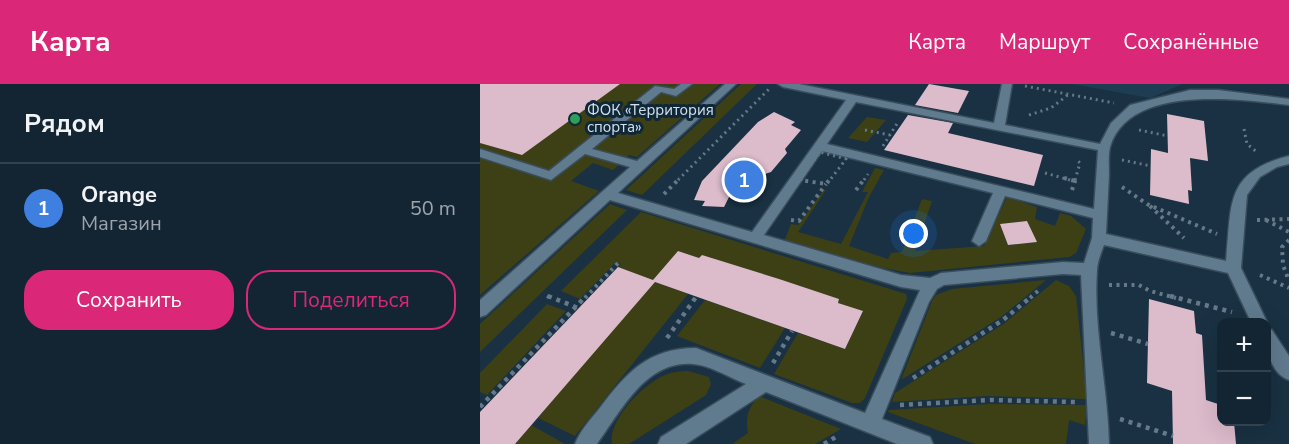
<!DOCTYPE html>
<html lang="ru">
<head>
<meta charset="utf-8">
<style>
	:root { --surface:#132532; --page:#1c2d3a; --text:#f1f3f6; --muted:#9da5ac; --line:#32424d; --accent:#db2777 }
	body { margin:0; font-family:"Nunito Sans",sans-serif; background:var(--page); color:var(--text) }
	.controls { position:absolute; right:18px; bottom:18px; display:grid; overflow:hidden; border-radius:12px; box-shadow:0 6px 24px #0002 }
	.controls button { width:54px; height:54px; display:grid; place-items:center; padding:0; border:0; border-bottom:2px solid var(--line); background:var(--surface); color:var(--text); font:30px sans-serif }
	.you { position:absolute; left:434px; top:150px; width:21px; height:21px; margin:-15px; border:4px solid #fff; border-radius:50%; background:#1a73e8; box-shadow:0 0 0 9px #1a73e833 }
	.badge { display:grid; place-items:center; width:39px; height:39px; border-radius:50%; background:var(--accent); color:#fff; font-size:20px; font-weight:700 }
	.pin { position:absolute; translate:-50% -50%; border:3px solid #fff; box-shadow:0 2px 6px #0006 }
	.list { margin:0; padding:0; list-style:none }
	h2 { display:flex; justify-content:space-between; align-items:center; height:78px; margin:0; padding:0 24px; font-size:26px }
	h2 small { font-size:20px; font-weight:400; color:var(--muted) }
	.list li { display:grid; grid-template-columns:39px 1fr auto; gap:18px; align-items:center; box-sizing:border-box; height:90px; padding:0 24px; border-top:2px solid var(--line) }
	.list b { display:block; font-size:22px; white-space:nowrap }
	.list p { margin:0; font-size:20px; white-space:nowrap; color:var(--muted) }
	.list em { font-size:20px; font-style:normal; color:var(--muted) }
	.actions { display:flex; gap:12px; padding:18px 24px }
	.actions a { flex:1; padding:14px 0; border:2px solid var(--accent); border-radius:24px; text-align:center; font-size:21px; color:var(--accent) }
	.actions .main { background:var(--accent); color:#fff }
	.map { position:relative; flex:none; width:809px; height:360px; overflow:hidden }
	header { display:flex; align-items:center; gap:36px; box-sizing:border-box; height:84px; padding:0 30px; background:var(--accent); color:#fff }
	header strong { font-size:28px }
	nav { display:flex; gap:33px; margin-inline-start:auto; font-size:21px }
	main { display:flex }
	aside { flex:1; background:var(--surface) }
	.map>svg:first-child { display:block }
</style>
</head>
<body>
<header>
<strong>Карта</strong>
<nav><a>Карта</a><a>Маршрут</a><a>Сохранённые</a></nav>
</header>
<main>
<aside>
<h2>Рядом<small></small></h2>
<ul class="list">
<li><span class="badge" style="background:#3f7fe0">1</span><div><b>Orange</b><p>Магазин</p></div><em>50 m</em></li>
</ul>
<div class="actions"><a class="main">Сохранить</a><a>Поделиться</a></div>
</aside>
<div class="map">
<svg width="809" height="360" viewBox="0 0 809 360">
	<rect width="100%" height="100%" fill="#193142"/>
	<!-- built -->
	<path fill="#1e3d52" d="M592 0H703L670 14Z"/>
	<!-- green -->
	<path fill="#3d4015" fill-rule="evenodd" d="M0 0H240L157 73 149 71 133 86 113 79 91 97 119 107 0 211Z
		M261 0H277L162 111 146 106Z
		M387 33 406 36 387 58 368 54Z
		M395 84 404 86 389 113 369 162 408 175 411 169 422 168 442 115 452 117 435 167 504 162 527 113 557 123 555 135 575 142 580 129 591 132 606 145 596 169 589 173 430 189 403 184 304 158 311 140 318 141 344 106H346L318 148 361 160 388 108H382ZM547 137 556 158 528 161 521 140Z
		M130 120 147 126 0 268V240Z
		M161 128 426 210 427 215 385 314 380 319H372L294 290 318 249 365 265 383 228 358 219 359 215 222 171 219 174 198 167 173 196 138 183 141 180 136 178 100 215 81 207Z
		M566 196 521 233 421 296 452 217 456 211 472 205Z
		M576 196 589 202 596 212 607 315 508 312 412 318 415 309 525 239Z
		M172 197 208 210 95 352 58 334Z
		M225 216 305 244 280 284 197 252Z
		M67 220 86 227 7 311 0 308V289Z
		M208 287 229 293 231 300 226 311 149 360H132C128 336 163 300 185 291 192 288 200 287 208 287Z
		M279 312 361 345 335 360H252L268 349C265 334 268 323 279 312Z
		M509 320 607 321 605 341 589 336 586 360H495L408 328 409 326Z
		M51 341 85 360H35Z"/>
	<!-- building -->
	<path fill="#dcbbcb" d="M0 0H140L42 71 0 59Z
		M449 0 489 7 478 29 435 21Z
		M294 28 315 38 311 41 321 46 305 65 307 69 291 88 285 90 279 98 270 96 263 114 249 113 244 123 222 122 225 117 214 116 222 97 278 38Z
		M687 30 724 37 728 77 710 74 712 107 708 106 709 120 670 111 671 65 688 69Z
		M428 31 473 39 468 49 563 71 554 102 404 66Z
		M547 137 557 158 528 161 520 140Z
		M198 167 219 174 222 171 299 195 359 215 358 219 383 227 365 265 175 198 35 360H0V328L138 183 173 196Z
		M669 215 714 227 716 249 722 251 726 316 741 321V338H754L756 360H693L692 307 667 299Z"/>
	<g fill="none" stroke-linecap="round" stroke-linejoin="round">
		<!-- minor casing -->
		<g stroke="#384c5b" stroke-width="3">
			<path id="minor" d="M201 0H212L196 12 181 8 112 65 157 77 245 0H256L138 109 272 148 366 16 303 3 298 0H319L514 39 522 0H532L525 41 620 60 631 39 650 21 710 6H738L809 15V21C757 15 649 0 630 63 628 72 629 82 629 91 628 111 627 130 626 150L746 177C752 121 744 88 809 72V80L797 83 780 93 767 111 761 184 787 238H771L748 189 624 161C621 169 617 179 617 187 613 245 628 303 629 360H609L601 191 583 190 464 201 457 205 449 218 402 335 450 353 453 360H417L286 308 206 360H178L181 353 266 300C250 294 230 281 213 280 166 276 141 327 117 360H95C100 347 110 336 119 325 146 289 168 264 216 264L385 329 440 206 421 203 130 116 6 231 0 233V216L150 83 105 70 71 96 0 73V65L69 87 175 2 194 5ZM376 18 618 66 614 125 347 60ZM342 67 513 109 492 157 499 162 506 157 525 112 613 134 612 154 604 179 583 178 461 189 450 194 421 191 284 151Z
				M786 244 792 246 809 272V296C789 289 786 262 786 244Z"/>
		</g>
		<!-- path-far2 -->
		<path stroke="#667988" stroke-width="3" stroke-dasharray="2 4" stroke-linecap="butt" d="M545 2 634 19
			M549 31 571 24 589 10
			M764 45 767 60 778 69
			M385 46 410 51
			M659 46 688 52
			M403 62 418 38
			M642 76 671 82
			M565 89 590 96
			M198 96 289 5
			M320 96 340 68 366 75 350 96
			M384 96 388 90
			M595 96 600 79 598 77"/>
		<!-- path-far1 -->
		<path stroke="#667988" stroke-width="4" stroke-dasharray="3 4.5" stroke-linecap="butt" d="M321 94 320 96 346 100 351 94
			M584 94 595 97
			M642 103 667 120 737 150
			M376 106 385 94
			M592 106 596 94
			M184 110 200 94
			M670 122 704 154
			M311 136 319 137 346 100
			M777 136 809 135
			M786 136 809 148
			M809 156 802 163 803 181 809 197
			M780 191 809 204
			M629 201H659L670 207 696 214
			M67 212 71 214
			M105 214 138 179
			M550 214 559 206"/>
		<!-- path -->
		<path stroke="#667988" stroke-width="4.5" stroke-dasharray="4 5" stroke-linecap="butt" d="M68 212 98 224
			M690 212 752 228
			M631 249 668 260
			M187 254 216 213
			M293 279 312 247
			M433 294 523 236 552 212
			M420 321 510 316 595 318
			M0 323 106 212
			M640 335 693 352
			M344 360 359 351"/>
		<!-- minor -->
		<use href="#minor" fill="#607a8e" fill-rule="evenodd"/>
	</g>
	<!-- markers -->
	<circle fill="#2e9e5b" stroke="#0f2737" stroke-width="2" cx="95" cy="35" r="6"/>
	<g text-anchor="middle" stroke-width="6" stroke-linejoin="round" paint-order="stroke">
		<!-- far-poi labels -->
		<g font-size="15" fill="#d2e0eb" stroke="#0f2737" text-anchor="start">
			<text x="107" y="31">ФОК «Территория<tspan x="107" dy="17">спорта»</tspan></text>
		</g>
	</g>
</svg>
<div class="controls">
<button>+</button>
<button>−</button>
</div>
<div class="you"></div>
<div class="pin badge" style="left:264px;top:96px;background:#3f7fe0">1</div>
</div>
</main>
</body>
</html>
